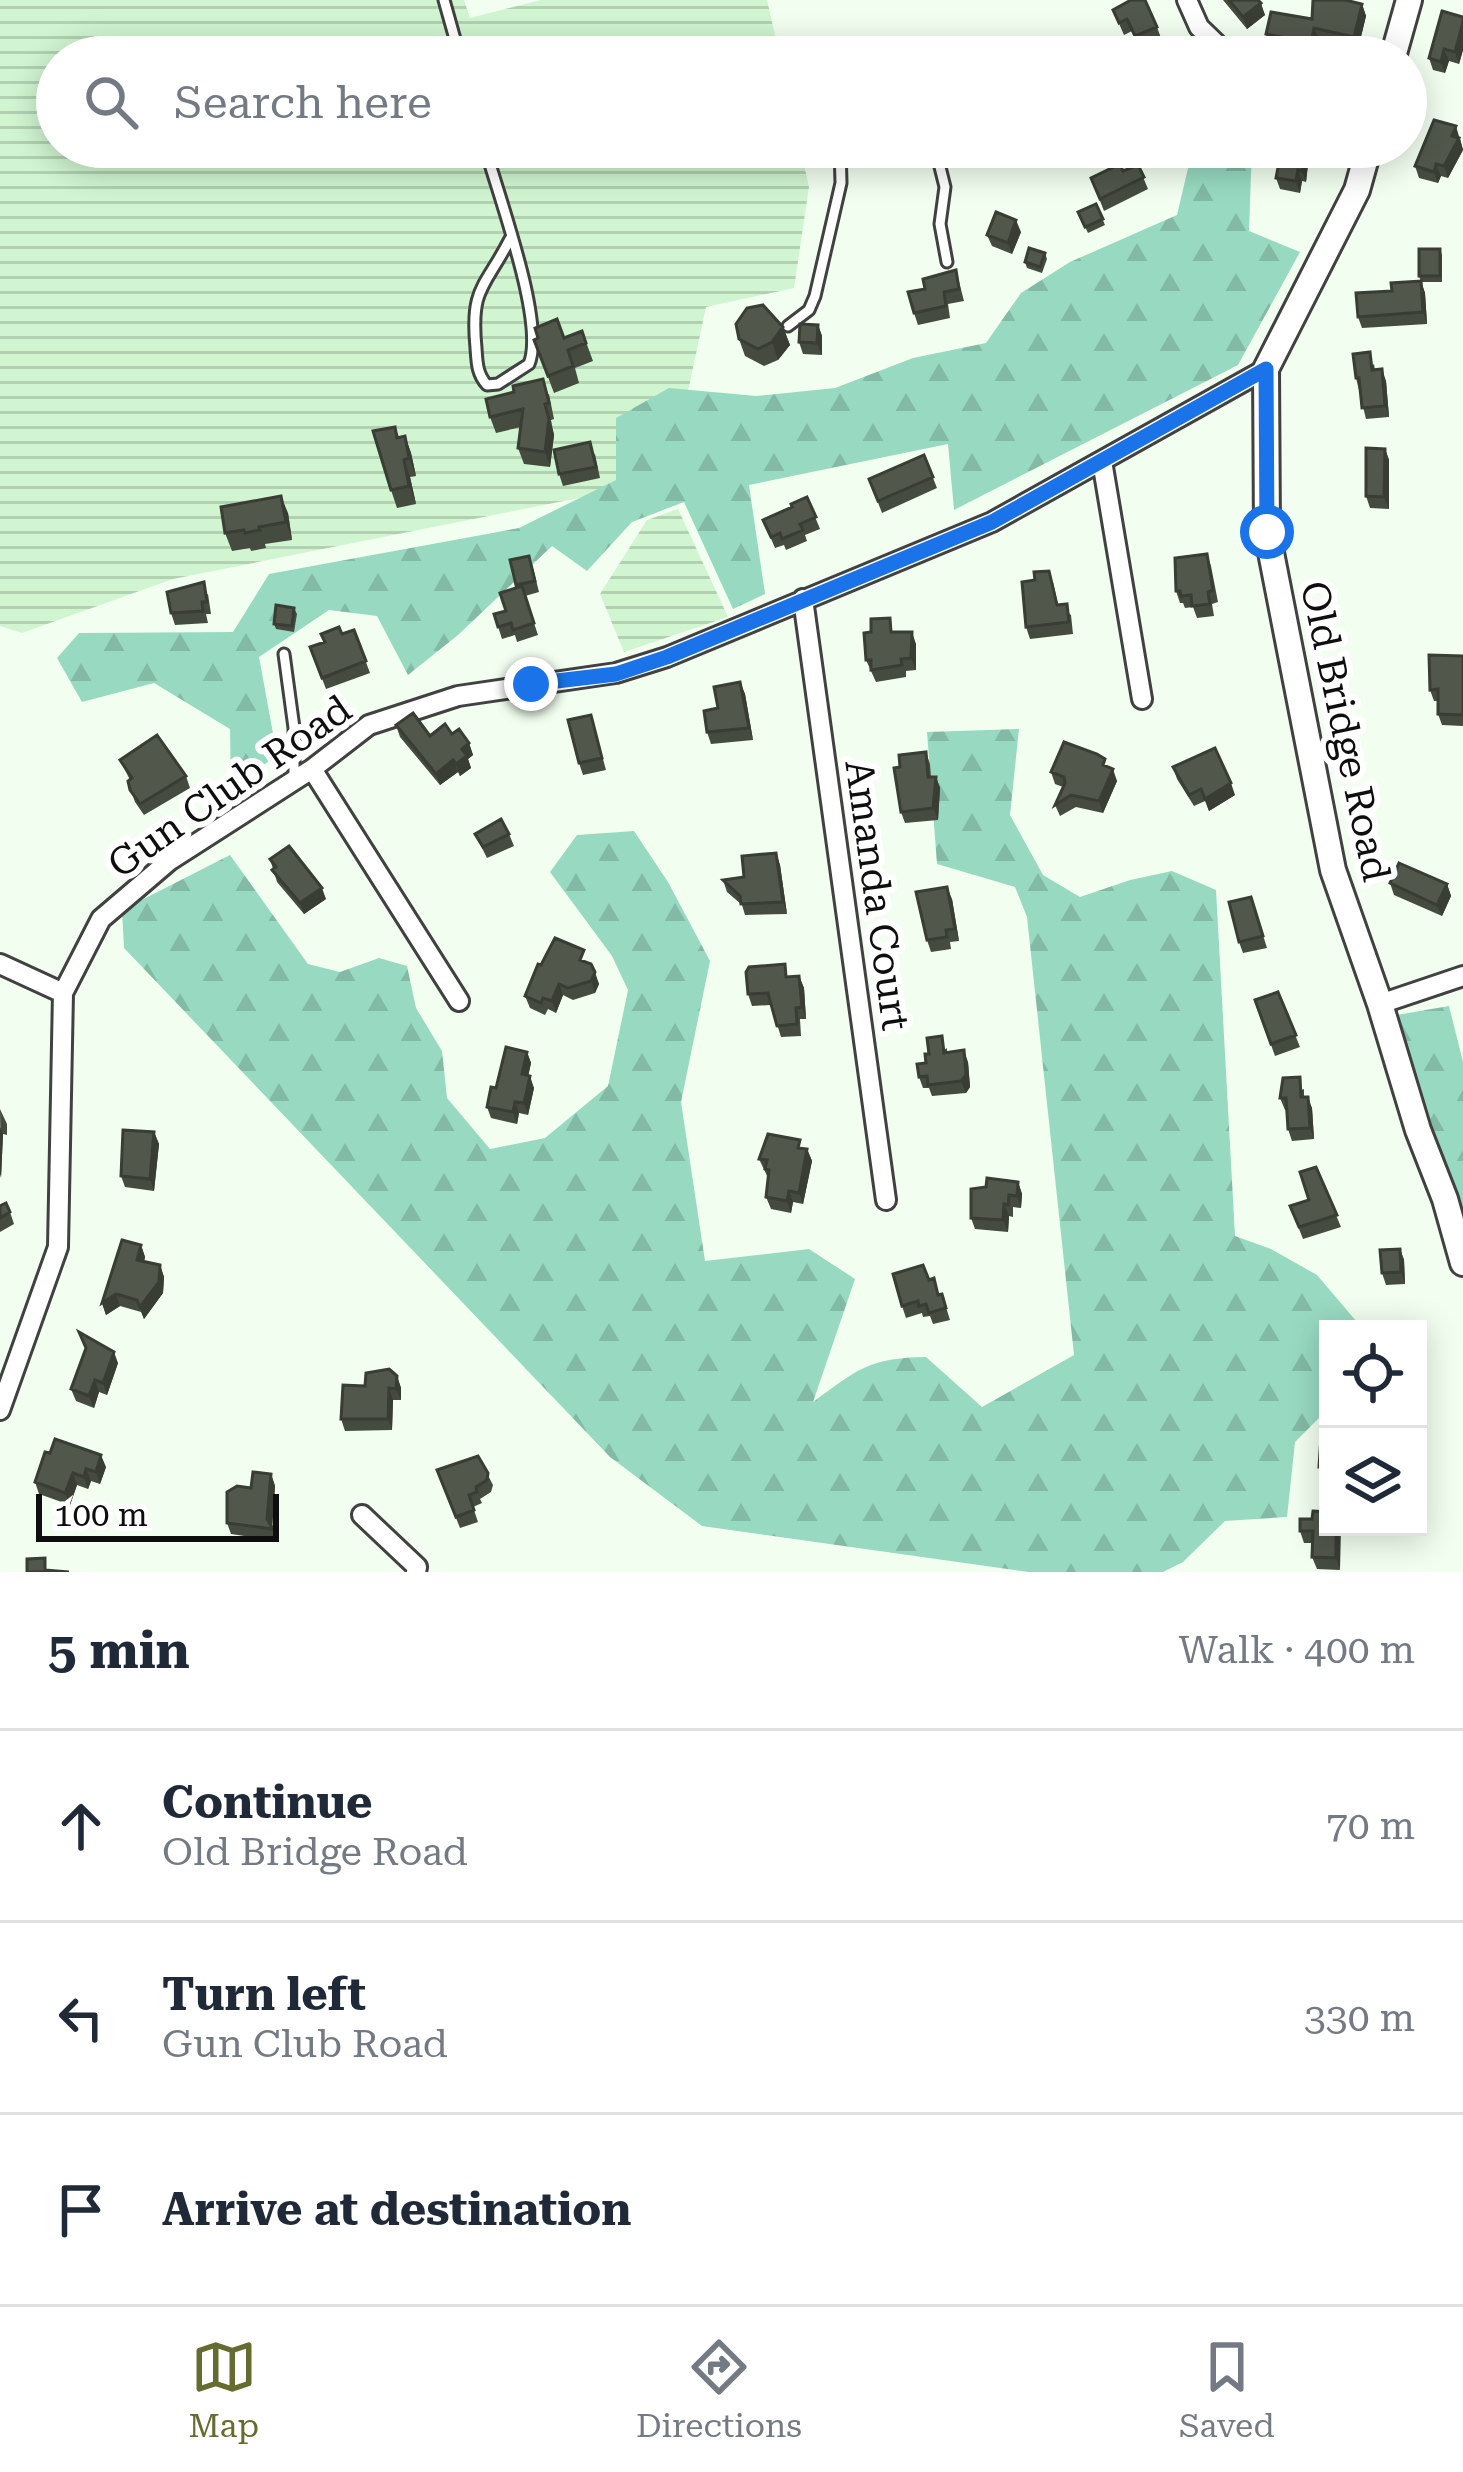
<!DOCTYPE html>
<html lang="en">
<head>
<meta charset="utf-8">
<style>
	:root { --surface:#fff; --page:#f6f6f7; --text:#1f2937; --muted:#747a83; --line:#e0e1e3; --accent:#666c2f }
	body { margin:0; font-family:"Roboto Serif",serif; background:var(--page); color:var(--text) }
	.controls { position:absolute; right:36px; bottom:36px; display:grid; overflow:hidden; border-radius:0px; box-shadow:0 6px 30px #0003 }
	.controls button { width:108px; height:108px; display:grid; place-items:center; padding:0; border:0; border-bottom:3px solid var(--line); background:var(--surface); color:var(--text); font:60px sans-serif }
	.scale { position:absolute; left:36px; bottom:30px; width:243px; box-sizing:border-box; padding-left:12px; border:6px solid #0e0e0e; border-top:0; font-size:33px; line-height:42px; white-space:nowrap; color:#0e0e0e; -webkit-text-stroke:9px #fff; paint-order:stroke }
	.stop { position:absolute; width:36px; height:36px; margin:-27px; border:9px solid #1a73e8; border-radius:50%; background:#fff }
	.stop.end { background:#1a73e8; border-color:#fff; box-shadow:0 3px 12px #0008 }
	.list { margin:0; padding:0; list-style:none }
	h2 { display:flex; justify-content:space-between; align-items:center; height:156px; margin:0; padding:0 48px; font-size:51px }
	h2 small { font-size:39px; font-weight:400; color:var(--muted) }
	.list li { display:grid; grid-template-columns:78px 1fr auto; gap:36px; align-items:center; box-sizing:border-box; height:192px; padding:0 48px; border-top:3px solid var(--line) }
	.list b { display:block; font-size:45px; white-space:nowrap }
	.list p { margin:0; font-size:39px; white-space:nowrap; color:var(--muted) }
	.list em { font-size:39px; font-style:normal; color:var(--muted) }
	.icon { flex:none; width:66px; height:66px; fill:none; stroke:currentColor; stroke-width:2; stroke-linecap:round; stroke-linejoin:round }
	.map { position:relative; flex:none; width:1463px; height:1572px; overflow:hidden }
	.search { position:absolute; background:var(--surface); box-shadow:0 6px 30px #0003; left:36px; right:36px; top:36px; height:132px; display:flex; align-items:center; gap:30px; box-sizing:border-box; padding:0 42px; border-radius:66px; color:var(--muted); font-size:45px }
	.sheet { height:732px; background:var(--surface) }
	nav { display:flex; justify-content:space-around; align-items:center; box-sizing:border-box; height:168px; border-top:3px solid var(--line); background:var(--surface); font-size:33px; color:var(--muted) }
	nav a { display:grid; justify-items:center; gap:6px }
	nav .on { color:var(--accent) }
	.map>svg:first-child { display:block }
</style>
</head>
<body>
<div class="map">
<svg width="1463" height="1572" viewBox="0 0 1463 1572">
	<defs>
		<pattern id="farmland-rules" width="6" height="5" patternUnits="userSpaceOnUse" patternTransform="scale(3)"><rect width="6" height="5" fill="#d0f5d0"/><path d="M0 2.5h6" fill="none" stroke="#b1d1b1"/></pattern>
		<pattern id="forest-firs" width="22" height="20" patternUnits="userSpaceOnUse" patternTransform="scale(3)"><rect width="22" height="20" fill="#98dac1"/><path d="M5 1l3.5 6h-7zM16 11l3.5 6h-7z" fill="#82baa5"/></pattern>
	</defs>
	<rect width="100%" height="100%" fill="#f2fff0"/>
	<!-- farmland -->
	<path fill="url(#farmland-rules)" d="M0 0H464L470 18 541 0H767L780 57H57V147H800L809 187 794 288 706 307 669 480 173 579 22 633 0 626Z
		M678 509 728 617 624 652 600 594 647 520Z"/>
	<!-- forest -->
	<path fill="url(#forest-firs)" d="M1193 147H1252L1249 231 1300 252 1238 365 954 510 948 444 749 485 765 594 733 609 684 502 632 522 587 571 552 546 458 635 408 675 377 616 329 610 259 657 277 755 231 789 230 729 154 683 82 702 57 658 79 633 233 632 269 574 519 528 616 480V418L669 388 756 396 835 388 913 358 986 343 1021 293 1070 262 1177 215Z
		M1019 729 1010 815 1043 875 1080 897 1130 880 1172 871 1216 890 1235 1236 1271 1249 1317 1275 1357 1322 1356 1329H1328V1409L1295 1442 1287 1517 1225 1521 1183 1562 1163 1572H1028L702 1526 610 1457 124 948 122 910 230 855 308 964 340 972 379 958 407 966 416 1008 442 1051 447 1098 490 1149 545 1138 608 1086 628 990 612 956 550 872 577 835 634 831 668 882 710 961 681 1102 705 1261 809 1249 855 1279 813 1402C858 1369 869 1358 926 1357L982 1407 1074 1355 1027 917 1015 887 937 864 927 732Z
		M1449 1006 1463 1062V1234L1391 1016Z"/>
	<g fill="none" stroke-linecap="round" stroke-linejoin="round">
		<!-- service casing -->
		<g stroke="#414141" stroke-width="15">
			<path id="service" d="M444 0 460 57
				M485 147C498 195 546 323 529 364L498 384 487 385C477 374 477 363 476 348 470 287 485 288 510 239
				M935 147 945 187 940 224 947 262
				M788 326 809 310 815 296 841 183 840 147
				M284 654 294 728V780"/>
		</g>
		<!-- minor casing -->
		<g stroke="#414141" stroke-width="24">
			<path id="minor" d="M1187 0 1199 27 1230 57
				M1102 461 1142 699
				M803 599 886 1200
				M312 769 459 1001
				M0 964 63 993
				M1380 1004 1463 976
				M0 1410 58 1247 63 993 101 919 169 861 312 769 369 725 458 696 616 673 667 657 992 522 1266 369
				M362 1515 417 1567 416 1572"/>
		</g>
		<!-- tertiary casing -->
		<g stroke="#414141" stroke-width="30">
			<path id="tertiary" d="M1393 57 1409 0
				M1369 147 1357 190 1266 369 1267 532 1333 870 1380 1004 1418 1130 1445 1199 1463 1263"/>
		</g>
		<!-- service -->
		<use href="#service" stroke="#fff" stroke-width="9"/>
		<!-- minor -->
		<use href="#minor" stroke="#fff" stroke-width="18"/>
		<!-- tertiary -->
		<use href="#tertiary" stroke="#fff" stroke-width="24"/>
	</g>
	<!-- wall -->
	<path fill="#464b40" d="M1223 0H1258L1265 15 1247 29Z
		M1362 4 1366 16 1358 49 1319 39 1315 55 1271 46 1266 34Z
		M1113 10 1157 27 1161 38 1139 48 1132 31 1124 35Z
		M1463 17V50L1459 64 1449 61 1445 73 1433 70 1429 58Z
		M1460 138 1463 150 1448 178 1441 176 1438 183 1419 178 1415 166Z
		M1310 147 1306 182 1302 181 1300 193 1280 189 1276 178Z
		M1138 165 1148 189 1104 211 1091 178 1123 171Z
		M1096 204 1105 225 1088 233 1078 212Z
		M1021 232 1012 254 992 246 987 235Z
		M1440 249 1442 255V282H1421L1419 276Z
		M1045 253 1047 259 1042 273 1027 268 1025 262Z
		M956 270 964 301 948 304 950 318 918 325 914 313 925 289Z
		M1421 281 1425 293 1427 324 1362 328 1358 317 1392 291Z
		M818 325 822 336V355L803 354 799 342Z
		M783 327 790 345 778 360 764 366 745 356 739 339Z
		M582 331 593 361 575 368 579 383 554 393 534 340 564 338Z
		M1374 364 1375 370 1386 381 1389 417 1366 419 1356 378Z
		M549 394 554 419 551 420 554 435 550 467 524 464 518 448 521 427 496 433 490 417Z
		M395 427 399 437 405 436 411 453 416 476 410 477 416 504 397 508 391 490Z
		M1385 449 1389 460V509L1370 508 1366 496Z
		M595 454 600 478 563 486 559 474Z
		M924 455 937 488 882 513 869 479Z
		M807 497 820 529 805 535 807 541 786 550 784 545 775 548 763 520 792 507Z
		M288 513 292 540 265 544 266 548 251 551 250 548 232 551 225 533Z
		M1207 554 1211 566 1218 602 1212 604 1214 616 1197 618 1193 607 1185 608 1183 603H1180L1176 591Z
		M510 560 533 568 539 592 525 596 538 635 517 642 515 635 502 639 494 614 506 611 517 587Z
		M1035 580 1053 582 1058 605 1071 615 1073 634 1030 639 1026 627Z
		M208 594 211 614H206L208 623 175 625 171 613Z
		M294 608 297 614 294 632 276 629 274 624Z
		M354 630 370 673 326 689 310 647Z
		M894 632 916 644V670L906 671V677L876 682 866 660Z
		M1463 656V726L1442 725 1438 714V701H1434L1430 690Z
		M740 682 745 694 753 740 711 744 707 732 718 708Z
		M591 715 606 770 583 775 579 763Z
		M396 725 430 736 452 734 469 743 473 755 468 759 471 768 460 776 458 772 440 785 400 737Z
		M926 752 930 764 931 777H936L940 788 938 820 905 823 901 812 900 767Z
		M120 760 186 776 190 788 144 815 135 802 128 781 130 780Z
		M1108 767 1117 781 1103 813 1076 807 1060 816 1055 805 1063 787 1055 784 1051 772Z
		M1173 767 1235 795 1209 811 1205 801 1194 806 1177 779Z
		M475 834H509L514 846 487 858Z
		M776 853 780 865 787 914 745 915 742 905 727 892 723 880 744 877Z
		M270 859 326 899 304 914 277 882Z
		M1390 883 1447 884 1451 896 1442 916 1394 895Z
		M1251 897 1267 948 1243 953 1239 942Z
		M952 899 959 941 950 942 951 949 931 952 927 940Z
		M589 962 599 984 595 993 573 1000 563 995 556 1013 548 1009 545 1015 530 1008 525 996 541 965Z
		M799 976 804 988 806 1019H800L801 1036 781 1037 771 1005 752 1006 748 994 789 977Z
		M1278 992 1300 1047 1275 1056 1255 1000Z
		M947 1048V1052L968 1062 970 1087 966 1093 932 1096 929 1088H923L919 1077 926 1063Z
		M527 1052 531 1063 528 1076 534 1088 528 1115 519 1113 517 1124 491 1118 487 1107 496 1088Z
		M1304 1089V1097L1312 1108 1314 1139 1292 1141 1288 1129 1287 1110H1285L1280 1098Z
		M0 1109 7 1124V1135L3 1134 1 1178Z
		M154 1132 159 1144 154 1191 125 1187 121 1176Z
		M803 1149H807L812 1161 803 1204 793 1202 791 1213 771 1209 766 1197 768 1178 759 1159Z
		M1316 1167 1341 1227 1303 1239 1290 1206 1309 1200Z
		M1018 1182 1022 1194 1021 1208 1013 1207V1217L1009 1216 1008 1232 975 1229 971 1218Z
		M0 1206 10 1212 14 1224 0 1232Z
		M141 1245 145 1257 144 1261 160 1265 164 1277 163 1293 144 1319 141 1312 120 1306 106 1315 102 1303Z
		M1400 1249 1404 1260 1405 1284 1386 1285 1382 1273Z
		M929 1280 939 1295 942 1294 950 1320 933 1324 930 1316 923 1317 922 1313 906 1318 902 1306Z
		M79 1332 118 1363 107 1395 99 1392 94 1408 76 1401 71 1389 86 1349Z
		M397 1376 401 1388V1400H393L392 1430 345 1431 341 1419Z
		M1328 1437V1479H1324L1319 1467Z
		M45 1452 106 1467 100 1484 91 1481 88 1489 77 1485 70 1505 39 1494 35 1482Z
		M478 1456 493 1485 491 1492 480 1499 482 1503 473 1507 478 1522 460 1528 437 1470Z
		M271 1474 275 1486 272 1527 277 1541 231 1534 227 1523 251 1488Z
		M1328 1512 1340 1570 1317 1569 1312 1557V1543H1304L1300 1531 1312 1519Z"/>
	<!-- shaded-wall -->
	<path fill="#393d34" d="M1261 3 1265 15 1247 29 1243 17Z
		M1362 4 1366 16 1358 49 1354 37Z
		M1463 22V50L1459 64 1455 52Z
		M1314 28 1319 39 1315 55 1311 43Z
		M1444 49 1449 61 1445 73 1441 62Z
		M1456 126 1463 150 1448 178 1444 166Z
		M1305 147H1310L1306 182 1302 171Z
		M1436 164 1441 176 1438 183 1434 172Z
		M1298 170 1302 181 1300 193 1296 181Z
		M1016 220 1021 232 1012 254 1008 243Z
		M1421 281 1425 293 1427 324 1423 312Z
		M818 325 822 336V355L817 343Z
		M783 327 790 345 778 360 772 342Z
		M1382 369 1386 381 1389 417 1385 406Z
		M545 404 554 435 550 467 545 452Z
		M405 436 411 453 416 476 409 458Z
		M1385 449 1389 460V509L1384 497Z
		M404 460 410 477 416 504 409 486Z
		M281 496 288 513 292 540 286 522Z
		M912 632 916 644V670L911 658Z
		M740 682 745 694 753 740 749 728Z
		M469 743 473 755 468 759 471 768 460 776 456 764 462 749Z
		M453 760 458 772 440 785 436 774Z
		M1113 769 1117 781 1103 813 1099 801Z
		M936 777 940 788 938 820 933 808Z
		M1231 783 1235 795 1209 811 1205 799Z
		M776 853 780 865 787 914 783 902Z
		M1447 884 1451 896 1442 916 1437 905Z
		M947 887 952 899 959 941 955 929Z
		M322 888 326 899 304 914 300 903Z
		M595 972 599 984 595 993 591 981Z
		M799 976 804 988 806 1019 802 1007Z
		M559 984 563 995 556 1013 552 1001Z
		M964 1050 968 1062 970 1087 966 1093 961 1081Z
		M527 1052 531 1063 526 1086 522 1074Z
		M530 1076 534 1088 528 1115 524 1103Z
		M1308 1097 1312 1108 1314 1139 1310 1128Z
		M515 1102 519 1113 517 1124 513 1112Z
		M0 1127 3 1134 1 1178 0 1174Z
		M154 1132 159 1144 154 1191 150 1179Z
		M807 1149 812 1161 803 1204 799 1193Z
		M1018 1182 1022 1194 1021 1208 1017 1196Z
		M789 1191 793 1202 791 1213 787 1201Z
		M1004 1204 1009 1216 1008 1232 1003 1220Z
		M141 1245 145 1257 142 1271 137 1260Z
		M1400 1249 1404 1260 1405 1284 1401 1272Z
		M160 1265 164 1277 163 1293 144 1319 140 1307Z
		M116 1294 120 1306 106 1315 102 1303Z
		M114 1352 118 1363 107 1395 103 1383Z
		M397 1376 401 1388V1400L396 1389Z
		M95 1380 99 1392 94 1408 89 1396Z
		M389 1388 393 1400 392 1430 388 1419Z
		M101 1455 106 1467 100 1484 96 1472Z
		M86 1469 91 1481 88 1489 84 1477Z
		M73 1473 77 1485 70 1505 65 1493Z
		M271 1474 275 1486 272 1531 267 1519Z
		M1336 1527H1341L1340 1570 1336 1558Z"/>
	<!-- building -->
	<path fill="#51574b" stroke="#393d34" stroke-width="3" d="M1131 0H1145L1157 27 1135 36 1127 19 1119 23 1113 10Z
		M1229 0H1258L1261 3 1243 17Z
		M1313 0H1345L1362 4 1354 37 1314 28 1311 43 1266 34 1271 12 1312 19Z
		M1442 11 1463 17V22L1455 52 1444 49 1441 62 1429 58Z
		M1434 120 1456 126 1452 136 1459 138 1444 166 1436 164 1434 172 1415 166Z
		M1282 147H1305L1302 171 1298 170 1296 181 1276 178Z
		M1120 164 1123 171 1138 165 1144 177 1100 199 1091 178Z
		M1096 204 1103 219 1085 227 1078 212Z
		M996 212 1016 220 1008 243 987 235Z
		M1029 248 1045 253 1040 267 1025 262Z
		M1419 249H1440V276H1419Z
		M956 270 959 289 944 292 946 306 914 313 908 292 925 289 923 279Z
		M1421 281 1423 312 1358 317 1356 293 1392 291 1391 283Z
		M763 305 783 327 772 342 758 349 739 339 736 324 747 308Z
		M557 319 564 338 582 331 586 343 568 350 573 366 548 376 534 340 538 338 535 328Z
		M800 324 818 325 817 343 799 342Z
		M1370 352 1372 370 1382 369 1385 406 1362 408 1359 378H1356L1353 354Z
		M543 379 549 403 545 404 549 419 545 452 518 448 523 409 490 417 486 399 514 392 513 386Z
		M395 427 397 438 405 436 409 458 404 460 409 486 391 490 373 431Z
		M590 442 596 467 559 474 554 450Z
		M1366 448 1385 449 1384 497 1366 496Z
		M924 455 933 477 878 501 869 479Z
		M281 496 286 522 259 527 260 530 245 533 244 530 225 533 221 507Z
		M807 497 816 517 800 524 803 530 782 539 780 533 771 537 763 520 792 507 791 504Z
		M1207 554 1213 590 1208 592 1210 604 1192 606 1191 595 1181 596 1180 591H1176L1175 558Z
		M529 556 535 581 516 585 510 560Z
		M1049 571 1057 605 1067 604 1069 622 1026 627 1022 582 1035 580 1034 572Z
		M204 582 207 602H202L203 611 171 613 167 592Z
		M522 586 534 623 513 630 511 623 498 627 494 614 506 611 500 593Z
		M276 605 294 608 292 626 274 624Z
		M890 618 891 632H912L911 658 901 659 902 665 871 670V660H866L864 633 871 632V619Z
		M339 627 342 634 354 630 366 661 322 678 310 647 325 642 321 634Z
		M1429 655 1463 656V715L1438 714V689L1430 690Z
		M740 682 749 728 707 732 704 711 718 708 714 687Z
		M413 713 430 736 445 724 452 734 459 729 469 743 462 749 467 756 456 764 453 760 436 774 396 725Z
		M591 715 602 758 579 763 568 720Z
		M157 735 186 776 140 804 130 790 128 781 132 778 120 760Z
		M1064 742 1097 754 1105 759 1103 765 1113 769 1099 801 1071 795 1055 805 1065 783 1064 777 1051 772Z
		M1215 748 1231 783 1205 799 1201 789 1189 795 1173 767Z
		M926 752 928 777H936L933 808 901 812 894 768 900 767 899 755Z
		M501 819 509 834 483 847 475 834Z
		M289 846 322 888 300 903 272 870 276 867 270 859Z
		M776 853 783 902 741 904 740 896 723 880 744 877 742 856Z
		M1399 863 1447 884 1437 905 1390 883Z
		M947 887 955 929 946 930 947 937 927 940 916 892Z
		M1251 897 1263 936 1239 942 1229 902Z
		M555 938 584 950 580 960 591 964 595 972 591 981 568 988 559 984 552 1001 543 998 541 1003 525 996 538 964 541 965Z
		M785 964 786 977 799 976 802 1007 796 1008 797 1024 777 1026 768 993 748 994 746 972 749 967Z
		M1278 992 1296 1035 1271 1044 1255 1000Z
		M942 1036 944 1053 964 1050 966 1075 961 1081 928 1085 927 1076 919 1077 917 1064 926 1063 925 1054H929L927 1038Z
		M506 1047 527 1052 522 1074 530 1076 524 1103 515 1102 513 1112 487 1107 491 1087 496 1088Z
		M1300 1077 1301 1097H1308L1310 1128 1288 1129 1286 1098H1280L1283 1078Z
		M123 1130 154 1132 150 1179 121 1176Z
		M768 1134 800 1140 798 1148 807 1149 799 1193 789 1191 787 1201 766 1197 769 1170 765 1169 767 1160 759 1159Z
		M1316 1167 1337 1215 1299 1227 1290 1206 1309 1200 1300 1172Z
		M987 1178 1018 1182 1017 1196 1009 1195 1008 1205 1004 1204 1003 1220 971 1218V1189L986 1187Z
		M6 1203 10 1212 0 1218V1206Z
		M122 1240 141 1245 137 1260 160 1265 159 1282 140 1307 137 1300 116 1294 102 1303Z
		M1400 1249 1401 1272 1382 1273 1380 1250Z
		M923 1265 929 1280 934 1278 938 1295 942 1294 946 1308 929 1313 926 1304 919 1306 918 1301 902 1306 893 1274Z
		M79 1332 114 1352 103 1383 95 1380 89 1396 71 1389 86 1348Z
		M389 1369 397 1376 396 1389 389 1388 388 1419H341L343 1385 365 1386 366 1373Z
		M1321 1437H1328V1467H1319Z
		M55 1439 101 1455 96 1472 86 1469 84 1477 73 1473 65 1493 35 1482 45 1452 50 1453Z
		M478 1456 488 1473 487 1480 476 1487 477 1492 469 1495 474 1510 456 1517 437 1470Z
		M253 1472 271 1474 267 1519 273 1529 227 1523V1492L237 1486 251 1488Z
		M1313 1511 1328 1512V1527H1336V1558L1312 1557 1313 1531H1300V1519H1312Z
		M45 1558V1570L69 1572H27V1559Z"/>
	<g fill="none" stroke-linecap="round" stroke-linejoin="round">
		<!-- route -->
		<path stroke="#1a73e8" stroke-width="15" d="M531 684 616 674 667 657 992 522 1266 369 1267 532"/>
	</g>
	<g text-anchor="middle" stroke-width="12" stroke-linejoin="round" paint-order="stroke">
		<!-- street labels -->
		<g font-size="39" fill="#0e0e0e" stroke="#fff">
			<text transform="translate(1346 731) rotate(78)" y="14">Old Bridge Road</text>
			<text transform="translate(229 786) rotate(-35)" y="14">Gun Club Road</text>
			<text transform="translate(878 895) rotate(82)" y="14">Amanda Court</text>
		</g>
	</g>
</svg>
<div class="controls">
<button><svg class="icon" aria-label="locate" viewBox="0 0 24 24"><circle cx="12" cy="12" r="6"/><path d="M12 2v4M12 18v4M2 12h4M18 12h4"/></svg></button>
<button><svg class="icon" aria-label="layers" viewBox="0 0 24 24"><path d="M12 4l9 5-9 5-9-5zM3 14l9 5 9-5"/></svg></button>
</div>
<div class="scale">100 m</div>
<div class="stop" style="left:1267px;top:532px"></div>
<div class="stop end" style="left:531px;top:684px"></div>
<div class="search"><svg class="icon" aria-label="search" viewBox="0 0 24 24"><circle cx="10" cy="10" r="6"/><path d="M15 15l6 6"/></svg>Search here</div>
</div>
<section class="sheet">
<h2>5 min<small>Walk · 400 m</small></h2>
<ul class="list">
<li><svg class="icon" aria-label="ahead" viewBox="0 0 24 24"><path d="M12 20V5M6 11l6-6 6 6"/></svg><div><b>Continue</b><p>Old Bridge Road</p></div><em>70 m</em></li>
<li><svg class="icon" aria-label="left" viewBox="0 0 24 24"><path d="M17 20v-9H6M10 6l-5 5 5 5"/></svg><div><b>Turn left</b><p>Gun Club Road</p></div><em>330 m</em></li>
<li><svg class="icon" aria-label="arrive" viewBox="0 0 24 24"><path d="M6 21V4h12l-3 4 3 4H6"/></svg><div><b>Arrive at destination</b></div></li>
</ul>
</section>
<nav>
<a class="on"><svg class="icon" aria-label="map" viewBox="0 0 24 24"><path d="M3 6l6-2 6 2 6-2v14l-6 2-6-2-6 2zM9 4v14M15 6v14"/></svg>Map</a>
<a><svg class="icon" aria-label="directions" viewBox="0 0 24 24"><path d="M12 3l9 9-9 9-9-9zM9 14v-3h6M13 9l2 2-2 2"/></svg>Directions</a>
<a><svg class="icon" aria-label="saved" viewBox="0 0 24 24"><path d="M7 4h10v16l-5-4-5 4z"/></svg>Saved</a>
</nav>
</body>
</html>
